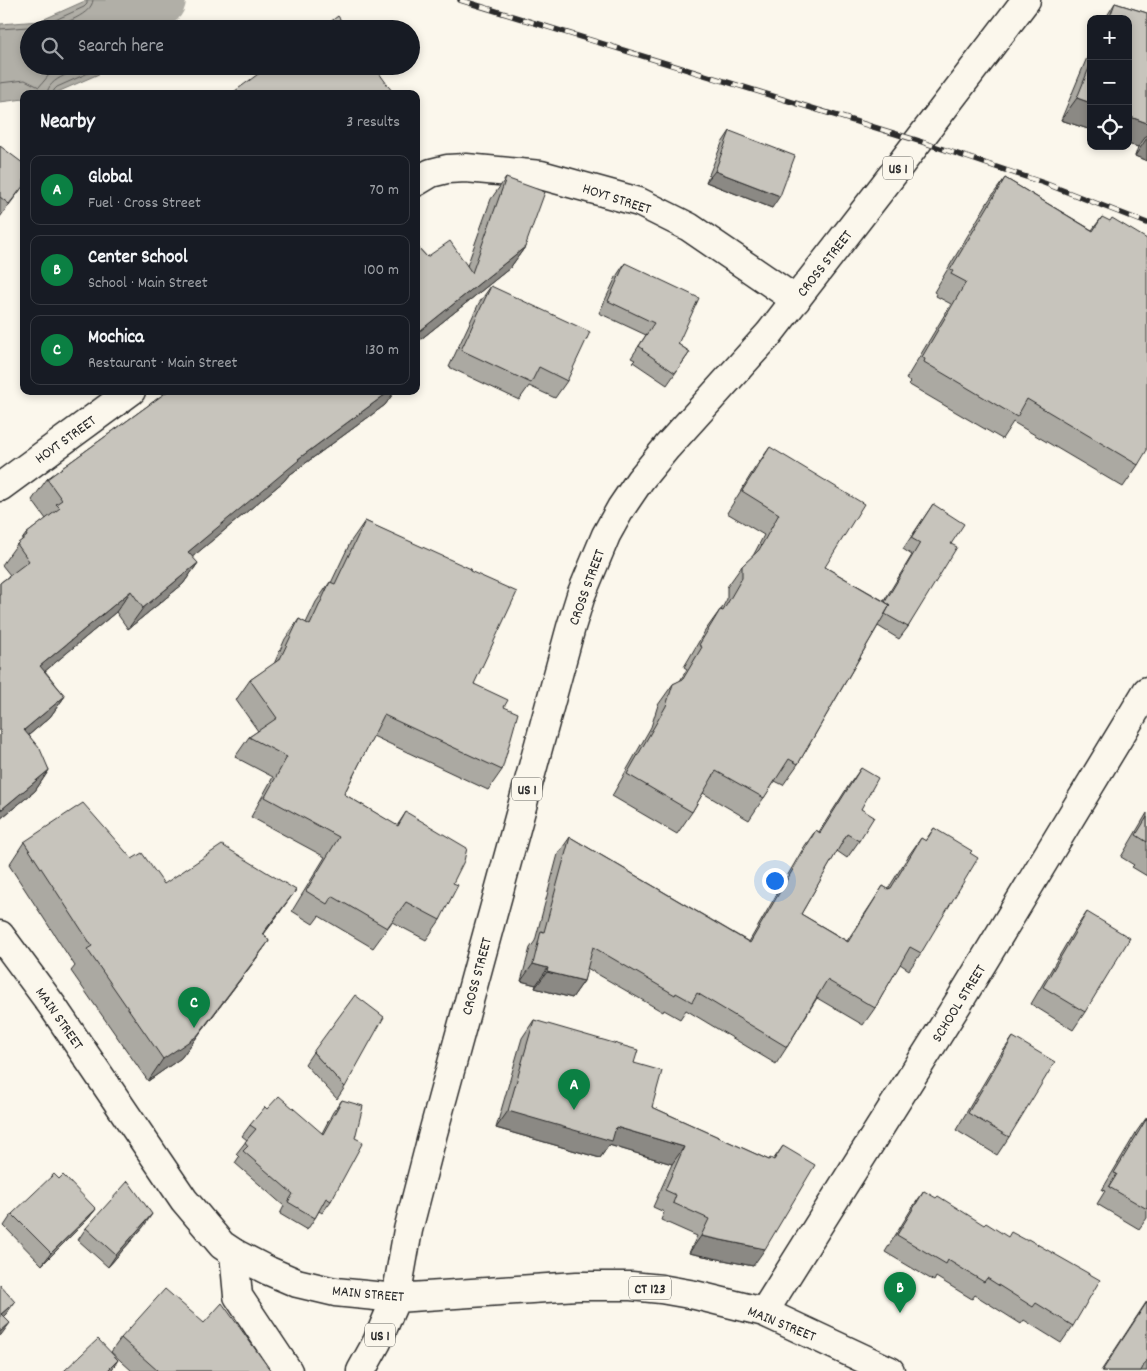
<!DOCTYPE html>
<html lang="en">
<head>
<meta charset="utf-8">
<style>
	:root { --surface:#171b24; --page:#242831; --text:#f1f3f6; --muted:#9ea1a6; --line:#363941; --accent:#0b8043 }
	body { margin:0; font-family:Dekko,sans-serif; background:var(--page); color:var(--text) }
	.controls { position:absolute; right:15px; top:15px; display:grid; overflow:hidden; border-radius:10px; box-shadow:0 2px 8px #0003 }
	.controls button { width:45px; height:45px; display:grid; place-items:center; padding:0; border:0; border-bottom:1px solid var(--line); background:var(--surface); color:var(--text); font:25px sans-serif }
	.you { position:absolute; left:774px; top:880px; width:18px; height:18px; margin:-12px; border:4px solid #fff; border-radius:50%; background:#1a73e8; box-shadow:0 0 0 8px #1a73e833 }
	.badge { display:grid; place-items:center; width:32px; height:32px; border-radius:50%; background:var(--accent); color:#fff; font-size:16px; font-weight:700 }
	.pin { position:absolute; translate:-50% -41px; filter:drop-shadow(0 1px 2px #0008) }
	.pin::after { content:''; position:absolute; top:26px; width:18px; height:15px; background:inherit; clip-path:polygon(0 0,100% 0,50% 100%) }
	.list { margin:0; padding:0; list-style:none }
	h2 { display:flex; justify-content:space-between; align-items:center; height:65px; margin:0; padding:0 20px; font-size:21px }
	h2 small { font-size:16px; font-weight:400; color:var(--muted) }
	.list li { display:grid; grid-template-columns:32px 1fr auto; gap:15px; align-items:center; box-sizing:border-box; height:70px; margin:0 10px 10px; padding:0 10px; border:1px solid var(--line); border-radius:10px }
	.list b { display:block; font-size:19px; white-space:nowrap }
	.list p { margin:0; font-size:16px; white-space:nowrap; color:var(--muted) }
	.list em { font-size:16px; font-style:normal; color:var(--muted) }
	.icon { flex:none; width:28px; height:28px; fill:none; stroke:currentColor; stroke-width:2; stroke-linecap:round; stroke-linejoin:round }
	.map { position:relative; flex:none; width:1147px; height:1371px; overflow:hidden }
	.search { position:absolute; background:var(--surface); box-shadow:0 2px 8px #0003; left:20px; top:20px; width:400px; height:55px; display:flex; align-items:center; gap:12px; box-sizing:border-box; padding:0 18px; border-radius:28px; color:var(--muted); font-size:19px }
	.panel { position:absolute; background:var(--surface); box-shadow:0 2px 8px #0003; left:20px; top:90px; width:400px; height:305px; border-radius:10px }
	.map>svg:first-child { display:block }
</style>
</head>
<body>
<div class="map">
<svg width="1147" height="1371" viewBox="0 0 1147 1371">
	<rect width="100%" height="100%" fill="#fbf7ec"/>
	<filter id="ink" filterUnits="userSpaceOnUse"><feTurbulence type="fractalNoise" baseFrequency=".02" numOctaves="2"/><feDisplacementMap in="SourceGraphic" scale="10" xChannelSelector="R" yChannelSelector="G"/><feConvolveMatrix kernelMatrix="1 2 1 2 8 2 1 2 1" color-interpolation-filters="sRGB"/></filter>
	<g filter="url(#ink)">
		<!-- water -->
		<path fill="#b1afa7" stroke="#7b7a75" d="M87 0H137L169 29H29V66H117L53 94H24V99L0 102V24L40 21Z"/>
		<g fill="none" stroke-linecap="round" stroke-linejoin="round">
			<!-- shore -->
			<path stroke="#61605d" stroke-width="1" d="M0 29 42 26 84 7 87 4V0
				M50 29C63 23 92 15 93 0
				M0 83 25 80 39 87 49 75 70 66
				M47 94C48 77 76 72 89 66
				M53 94 54 90 57 87 104 66"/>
			<!-- river -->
			<path stroke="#b1afa7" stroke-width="54" d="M109 29 148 10 159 0"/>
			<!-- minor casing -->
			<g stroke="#2b2b2b" stroke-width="31">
				<path id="minor" d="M416 182 431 173 447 169 466 168 541 175 639 202 689 227 796 300
					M0 487 131 391
					M234 1253 238 1296 288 1371
					M764 1312 960 1000 1147 691"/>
			</g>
			<!-- major casing -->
			<g stroke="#2b2b2b" stroke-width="31">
				<path id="major" d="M0 935 51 1004 184 1200 222 1245 234 1253 269 1271 297 1283 335 1292 396 1298 577 1286H631L661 1289 695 1295 764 1312 890 1371
					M361 1371 377 1342 396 1298 408 1230 433 1133 571 627 581 595 606 535 621 508 640 480 667 447 769 334 900 165 1026 0"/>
			</g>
			<!-- minor -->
			<use href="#minor" stroke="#fbf7ec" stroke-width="28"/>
			<!-- major -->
			<use href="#major" stroke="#fbf7ec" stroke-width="28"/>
			<!-- rail casing -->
			<g stroke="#2b2b2b" stroke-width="5.5">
				<path id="rail" d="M460 0 919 141 1044 183 1147 223"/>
			</g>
			<!-- rail -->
			<use href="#rail" stroke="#fbf7ec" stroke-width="4" stroke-dasharray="11" stroke-linecap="butt"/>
		</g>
		<!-- wall -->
		<path fill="#aba9a2" stroke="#2b2b2b" d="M1115 3 1147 13V161L1135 156 1138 147 1128 144V19H1105Z
			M1091 48V130L1061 120Z
			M730 131 772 208 706 182 722 143Z
			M0 146 24 185 0 217Z
			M506 178 525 247 510 268 416 343V245L427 257 467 266 491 199Z
			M1005 178 1092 230 1102 217 1138 465 1123 487 1013 422 1002 439 908 384 910 382 906 379 951 304 936 296 937 294 934 292 989 200Z
			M625 263 678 344 690 352 667 385 633 362 635 360 631 358 646 335 599 313 617 275Z
			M491 286 567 381 555 398 529 386 519 400 449 367 479 303Z
			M168 391H395L385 405 288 476 284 481 192 557 198 563 183 584 128 629 116 612 45 671 65 696 50 717 29 735 49 770 35 791 0 819V583L10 575 2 565 17 544 21 541 26 534 46 519 32 500 47 479Z
			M770 447 825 567 884 601 912 555 903 549 933 504 951 544 908 627 899 639 878 626 798 764 783 785 775 781 749 820 703 793 692 812 677 834 612 796 651 727 658 705 673 684 680 681 687 669 684 667 705 631 720 610H721L727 599V587L742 566 753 556 764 535 727 513 755 468Z
			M365 521 470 571 474 684 504 707 502 770 488 790 373 736 344 794 397 826 406 812 453 883 440 920 426 940 392 922 373 948 319 916 313 924 292 911 325 857 251 817 273 777 235 757 249 737 258 731 236 700 250 680 274 664 285 639 299 619 306 623 316 602 330 582 331 583 351 541Z
			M861 768V809L859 841 847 858 837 851 801 914 847 941 872 903 883 886 888 889 909 855 921 838 925 841 934 828 970 853 921 953 909 970 900 964 875 1008 863 1025 817 998 787 1047 776 1064 686 1010 680 1019 664 1010 663 1012 587 968 584 981 572 998 535 988 536 985 521 981 530 948 535 941 558 854 570 837 749 942 804 847 816 830 819 832 849 785Z
			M1147 813V876L1132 867 1134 865 1121 857Z
			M24 842 132 859 164 884 280 912 264 934 269 941 253 963 181 1058 148 1081 71 971 75 966 9 865Z
			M1087 912 1085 1012 1073 1030 1031 1004 1075 929Z
			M534 1020 634 1063 652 1107 769 1160H773L783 1146 753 1266 689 1253 697 1236 661 1220 664 1212 653 1207 672 1164 609 1145 600 1158 496 1128 522 1038Z
			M1013 1037 1009 1137 997 1155 956 1130 1001 1054Z
			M313 1052 345 1087 337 1099 305 1064Z
			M342 1100 331 1201 322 1213 319 1211 315 1218 307 1230 280 1214 284 1206 235 1163 239 1157 236 1154 247 1140 242 1136 250 1125 267 1109 322 1133 333 1112Z
			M1147 1117V1218L1139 1229 1097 1204 1105 1191 1102 1190 1137 1131Z
			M924 1191 1073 1326 1061 1343 1024 1320 1021 1324 975 1295 972 1299 936 1277 934 1281 885 1252 912 1208Z
			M96 1209 87 1220 42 1265 4 1226 12 1214Z
			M144 1226 108 1267 78 1240 86 1228Z
			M1147 1301V1371H1101Z
			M204 1323 271 1371H132L111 1352 121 1338Z"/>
		<!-- shaded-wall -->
		<path fill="#8b8984" stroke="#2b2b2b" d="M1077 98 1091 103V130L1061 120Z
			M1128 116 1147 123V135L1138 147 1128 144Z
			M1147 138V161L1135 156Z
			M715 171 780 196 772 208 706 182Z
			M525 247 510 268 416 343V334Z
			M390 391H395L385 405 288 476 284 481 173 573 188 552 298 459Z
			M198 563 183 584 128 629 143 608Z
			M131 591 116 612 26 687 40 666Z
			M65 696 50 717 10 751 24 730Z
			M49 770 35 791 0 819V812L2 809Z
			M296 890 280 912 248 955 263 933Z
			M269 941 253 963 181 1058 148 1081 163 1059Z
			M533 964 548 968 536 985 521 981Z
			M547 972 584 981 572 998 535 988Z
			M508 1111 616 1127 684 1147 672 1164 609 1145 600 1158 496 1128Z
			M96 1209 87 1220 42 1265 51 1253Z
			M152 1214 144 1226 108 1267 116 1255Z
			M701 1236 765 1249 753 1266 689 1253Z
			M15 1302 6 1314 0 1320 1 1314Z
			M10 1323 1 1335 0 1336V1332Z
			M118 1360 111 1371H107Z"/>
		<!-- building -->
		<path fill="#c7c4bc" stroke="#2b2b2b" d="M1115 3 1147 13V123L1128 116V19H1109Z
			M338 16 347 29H321Z
			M1091 63V103L1077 98Z
			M269 66H374L394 94H231Z
			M730 131 795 156 780 196 715 171Z
			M0 146 24 164V185L9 204 0 197Z
			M506 178 545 192 525 247 416 334V245L427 257 450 241 472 273Z
			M1005 178 1093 231 1102 217 1110 221 1112 218 1147 239V450L1138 465 1027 399 1017 417 924 362 925 359 922 357 966 282 951 274 953 271 950 270Z
			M625 263 699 298 678 344 690 352 675 373 642 350 643 349 639 346 654 323 608 301Z
			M491 286 590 332 567 381 539 367 531 383 461 350Z
			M168 391H390L298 459 299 460 188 552 198 563 143 608 131 591 40 666 65 696 24 730 40 749 49 770 2 809 0 807V583L29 561 17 544 27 536 26 534 60 508 56 504 62 500 47 479Z
			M770 447 864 504 825 567 890 605 798 764 789 759 764 798 716 771 692 812 627 774 666 706 673 684 683 679 702 647 699 645 720 610 723 611 742 578V566L759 550 779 514 742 491Z
			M933 504 964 524 951 544 957 547 908 627 885 614 890 605 885 602 920 543 911 538Z
			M365 521 471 569 470 571 517 592 474 684 508 700 504 707 518 713 502 770 384 715 344 794 398 826 406 812 467 848 464 861 453 883 458 885 440 920 406 902 387 928 332 896 327 904 306 891 339 837 265 797 287 757 249 737 277 718 250 680 280 659 299 619 310 625 330 582 335 584Z
			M861 768 878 778 861 809 874 817 859 841 847 834 801 914 848 942 883 886 888 889 891 888 921 838 926 841 934 828 972 851 970 853 978 858 921 953 910 947 875 1008 827 980 787 1047 697 993 692 1002 676 993 675 995 593 947 584 981 547 972 548 968 533 964 541 931 544 932 570 837 750 943 816 830 820 833Z
			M83 803 132 859 142 853 164 884 222 845 296 890 263 933 269 941 197 1036 163 1059 87 949 92 946 24 842Z
			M1147 817V842L1136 835Z
			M1087 912 1130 938 1085 1012 1043 987Z
			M355 995 384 1017 345 1087 313 1052Z
			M534 1020 638 1050 634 1063 662 1071 652 1107 769 1160 770 1158 774 1160 783 1146 815 1165 765 1249 701 1236 709 1219 673 1203 676 1195 665 1190 684 1147 616 1127 612 1141 508 1111Z
			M1013 1037 1055 1062 1009 1137 968 1113Z
			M279 1096 323 1134 342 1100 363 1106 355 1138 363 1142 331 1201 326 1198 315 1218 288 1202 293 1194 243 1151 248 1146 245 1142 256 1129 250 1125 265 1107 267 1109Z
			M1147 1118V1209L1109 1187 1117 1174 1114 1173Z
			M54 1174 59 1179 63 1175 96 1209 51 1253 12 1214Z
			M128 1181 152 1214 116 1255 86 1228Z
			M924 1191 936 1198 938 1196 984 1225 986 1223 1008 1237 1011 1232 1026 1240 1028 1239 1100 1280 1073 1326 1036 1303 1033 1307 987 1278 984 1282 948 1260 946 1264 897 1235Z
			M0 1285 15 1302 1 1314 10 1323 0 1332Z
			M165 1289 204 1323 222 1303 271 1371H158L121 1338Z
			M1147 1302V1361H1146L1141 1371H1102Z
			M98 1339 118 1360 107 1371H64Z"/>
	</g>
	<g text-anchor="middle" stroke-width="4" stroke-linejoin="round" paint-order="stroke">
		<!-- shield labels -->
		<g fill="#fbf7ec" stroke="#696865" stroke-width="1">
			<rect x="883" y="156.5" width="30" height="23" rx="4"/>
			<rect x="512" y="777.5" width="30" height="23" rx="4"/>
			<rect x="629" y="1276.5" width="42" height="23" rx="4"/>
			<rect x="365" y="1323.5" width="30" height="23" rx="4"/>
		</g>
		<g font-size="14" font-weight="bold" fill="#2b2b2b">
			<text x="898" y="173">US 1</text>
			<text x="527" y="794">US 1</text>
			<text x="650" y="1293">CT 123</text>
			<text x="380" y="1340">US 1</text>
		</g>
		<!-- street labels -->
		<g font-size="15" fill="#2b2b2b" stroke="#fbf7ec">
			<text transform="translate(617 198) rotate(18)" y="5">HOYT STREET</text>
			<text transform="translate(824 263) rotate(-52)" y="5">CROSS STREET</text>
			<text transform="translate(65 439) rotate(-36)" y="5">HOYT STREET</text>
			<text transform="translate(586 587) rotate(-70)" y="5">CROSS STREET</text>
			<text transform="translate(476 976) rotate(-75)" y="5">CROSS STREET</text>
			<text transform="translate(958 1003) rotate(-58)" y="5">SCHOOL STREET</text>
			<text transform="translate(60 1018) rotate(55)" y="5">MAIN STREET</text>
			<text transform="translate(368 1293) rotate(5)" y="5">MAIN STREET</text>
			<text transform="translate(782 1323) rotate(22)" y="5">MAIN STREET</text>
		</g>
	</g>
</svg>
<div class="controls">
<button>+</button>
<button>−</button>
<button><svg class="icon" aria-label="locate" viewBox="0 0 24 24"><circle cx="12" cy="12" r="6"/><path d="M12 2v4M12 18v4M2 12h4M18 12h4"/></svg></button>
</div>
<div class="you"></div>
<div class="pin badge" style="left:574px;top:1110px">A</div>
<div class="pin badge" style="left:900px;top:1313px">B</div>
<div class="pin badge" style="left:194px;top:1028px">C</div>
<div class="search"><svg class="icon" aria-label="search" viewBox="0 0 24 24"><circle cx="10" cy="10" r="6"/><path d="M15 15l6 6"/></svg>Search here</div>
<section class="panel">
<h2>Nearby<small>3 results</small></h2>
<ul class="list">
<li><span class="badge">A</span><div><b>Global</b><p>Fuel · Cross Street</p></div><em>70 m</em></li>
<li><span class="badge">B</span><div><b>Center School</b><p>School · Main Street</p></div><em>100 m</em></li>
<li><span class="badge">C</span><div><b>Mochica</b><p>Restaurant · Main Street</p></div><em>130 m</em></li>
</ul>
</section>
</div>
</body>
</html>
